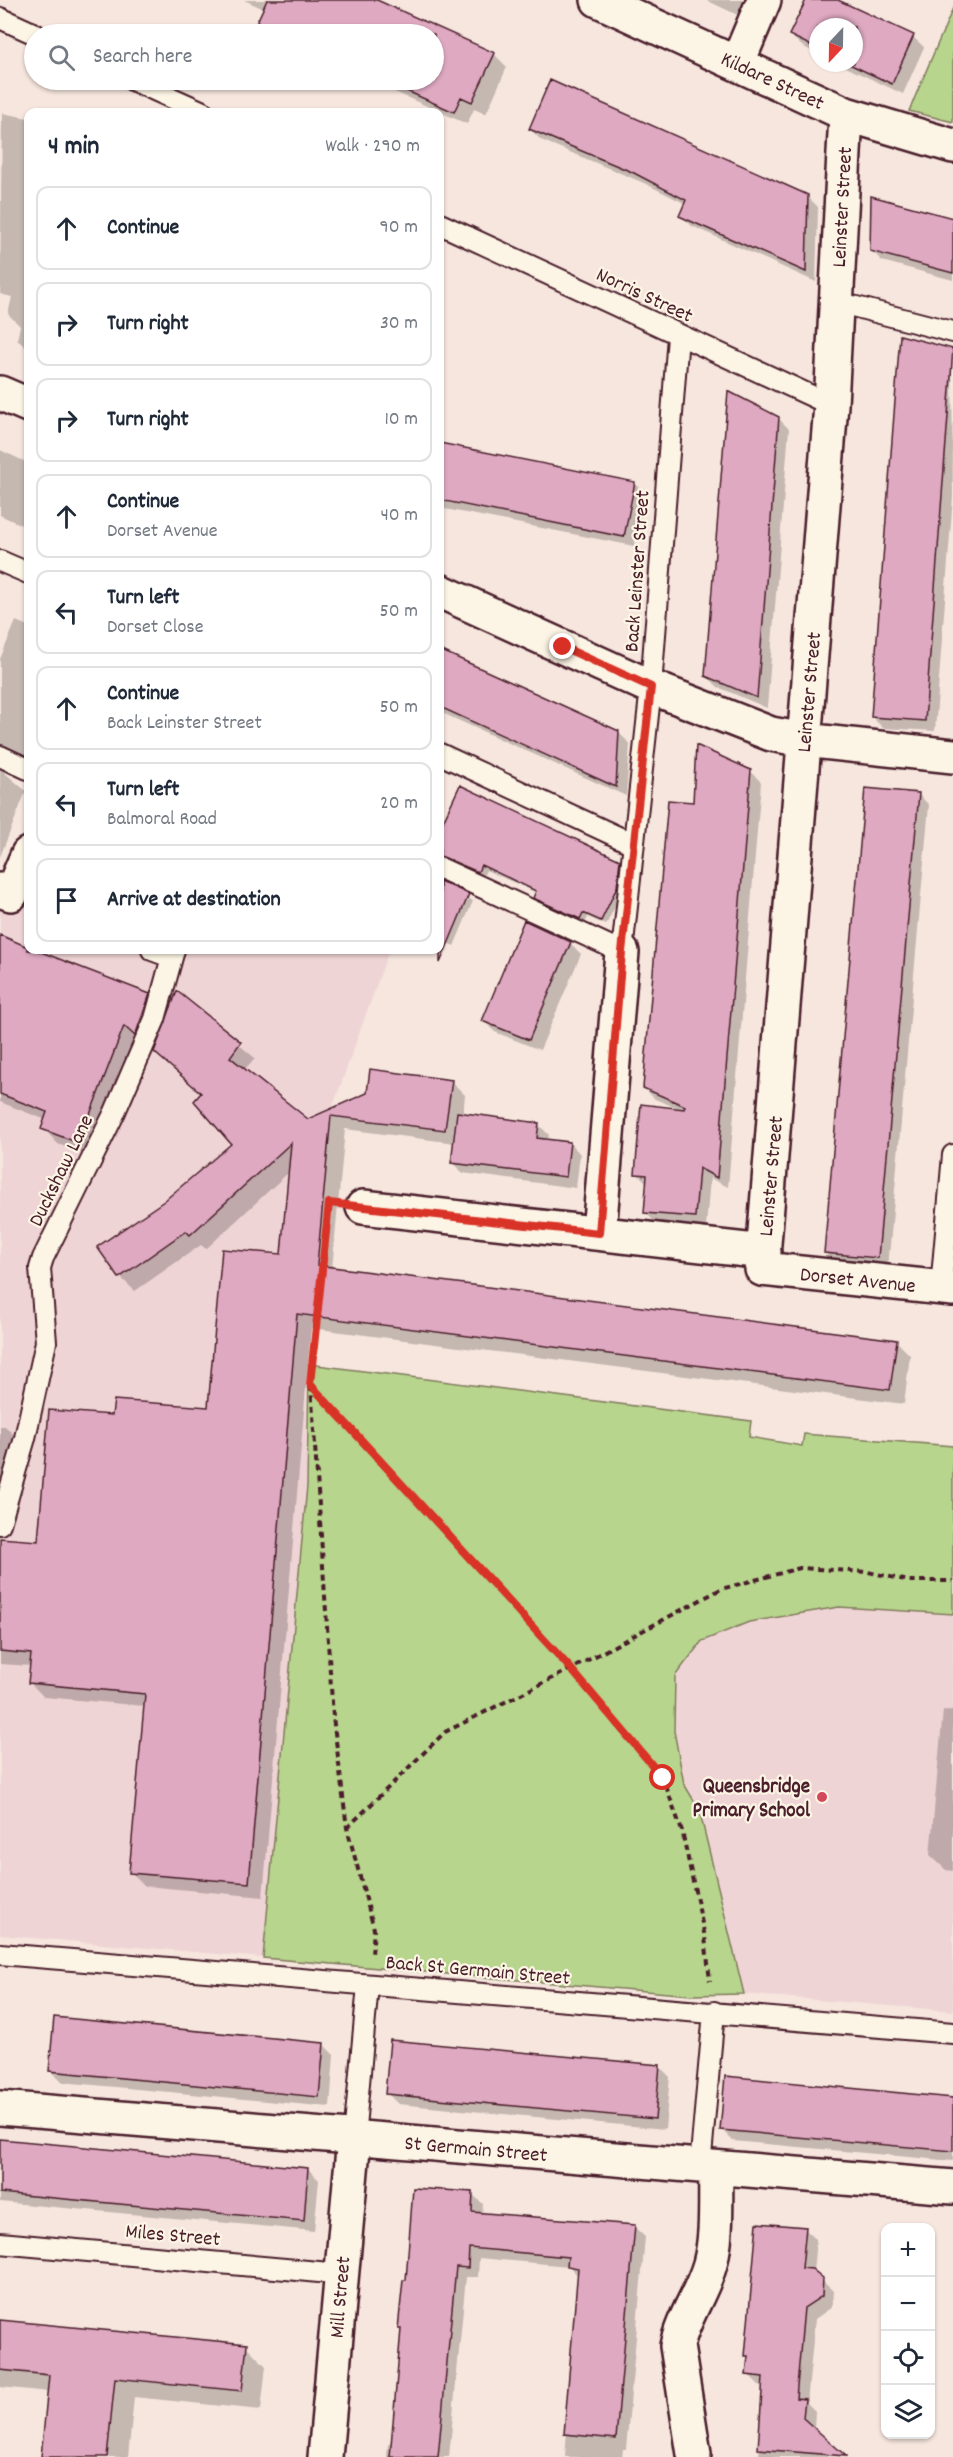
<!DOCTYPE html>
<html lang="en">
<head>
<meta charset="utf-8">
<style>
	:root { --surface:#fff; --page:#f6f6f7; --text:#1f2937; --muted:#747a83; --line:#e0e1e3 }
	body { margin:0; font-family:Dekko,sans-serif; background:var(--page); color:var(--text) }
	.controls { position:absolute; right:18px; bottom:18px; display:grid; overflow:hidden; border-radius:12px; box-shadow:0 2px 4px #0004 }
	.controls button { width:54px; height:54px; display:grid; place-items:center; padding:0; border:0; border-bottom:2px solid var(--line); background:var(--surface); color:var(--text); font:30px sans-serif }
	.compass { position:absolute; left:809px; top:18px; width:54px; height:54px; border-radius:50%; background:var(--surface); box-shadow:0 2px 4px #0004; rotate:202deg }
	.stop { position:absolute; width:18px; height:18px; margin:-14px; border:4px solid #d93025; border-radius:50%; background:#fff }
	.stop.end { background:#d93025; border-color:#fff; box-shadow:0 2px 6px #0008 }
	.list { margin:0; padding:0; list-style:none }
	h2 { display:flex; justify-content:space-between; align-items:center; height:78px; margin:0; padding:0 24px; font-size:26px }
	h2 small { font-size:20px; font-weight:400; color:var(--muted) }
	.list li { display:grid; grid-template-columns:39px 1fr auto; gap:18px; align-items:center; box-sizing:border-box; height:84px; margin:0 12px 12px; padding:0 12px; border:2px solid var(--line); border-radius:12px }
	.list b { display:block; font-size:22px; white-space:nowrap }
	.list p { margin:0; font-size:20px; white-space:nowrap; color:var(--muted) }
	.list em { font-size:20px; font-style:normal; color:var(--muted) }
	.icon { flex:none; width:33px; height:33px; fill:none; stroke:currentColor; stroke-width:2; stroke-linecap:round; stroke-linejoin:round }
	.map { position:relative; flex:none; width:953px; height:2457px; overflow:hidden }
	.search { position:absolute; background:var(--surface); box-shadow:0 2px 4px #0004; left:24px; top:24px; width:420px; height:66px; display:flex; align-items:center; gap:15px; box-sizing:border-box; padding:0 21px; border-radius:33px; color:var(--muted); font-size:22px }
	.panel { position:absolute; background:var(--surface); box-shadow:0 2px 4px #0004; left:24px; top:108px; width:420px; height:846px; border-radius:12px }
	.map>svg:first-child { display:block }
</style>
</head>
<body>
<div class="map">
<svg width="953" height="2457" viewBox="0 0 953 2457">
	<rect width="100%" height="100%" fill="#f6e6de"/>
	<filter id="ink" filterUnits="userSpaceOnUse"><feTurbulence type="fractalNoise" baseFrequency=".0167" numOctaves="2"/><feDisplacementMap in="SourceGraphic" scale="12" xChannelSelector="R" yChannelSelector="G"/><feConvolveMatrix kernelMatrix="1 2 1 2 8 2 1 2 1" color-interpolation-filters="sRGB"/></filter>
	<g filter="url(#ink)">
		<!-- built -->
		<path fill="#efd4d5" d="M0 874 28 885V950H389L332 1109 306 1384 307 1486 263 1958 0 1935Z
			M839 1607 953 1614V2011L744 1994 699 1809 684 1784 674 1731 675 1676 702 1641 749 1622Z"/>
		<!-- green -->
		<path fill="#b7d58d" stroke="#807a5c" stroke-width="1.5" d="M953 8V122L909 111Z
			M309 1364 751 1421 749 1437 802 1446 804 1434 953 1446V1614L839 1607 749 1622 702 1641 675 1676 674 1731 684 1784 699 1809 744 1994 691 1995 263 1958 307 1486Z"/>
		<!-- shadow -->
		<path fill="#0003" d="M244 0H374L494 54 507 67 486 114 474 109 467 124 368 80H434V34H268L257 24 264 9Z
			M706 0H753L744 18Z
			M808 0H835L913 37 924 47 903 94 837 63H854V27H818V54L802 46 791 36Z
			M2 113 28 118V350L17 339 20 326 8 314 12 297 0 294Z
			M530 129 807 196 818 207 816 282 692 226 681 216 686 204 644 183 541 140Z
			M953 219V280L882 261 871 250Z
			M952 351 953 496 935 731 883 728 872 717Z
			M778 418 789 429 767 708 718 687 707 676Z
			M440 445 634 483 645 494 634 546 440 508Z
			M0 450 28 463V528L0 515Z
			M16 621 28 626V764L4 766 5 773 26 791 0 857V659Z
			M440 651 619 733 630 744 626 796 440 712Z
			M750 771 761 782 728 1187 710 1178 706 1227 656 1223 645 1212 648 1184 637 1173 680 1109 655 1099 644 1088 694 804Z
			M461 787 619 862 624 867 622 892 606 925 588 917 585 923 540 903 535 897 537 893 486 870 483 877 447 861 442 856 444 850 440 848V825Z
			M918 794 929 805 888 1268 836 1264 825 1253Z
			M440 882 473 901 454 946 440 939Z
			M0 937 149 995 164 1010 94 1158 58 1144 43 1128 46 1120 0 1102Z
			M570 943 581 954 540 1050 495 1032 484 1021Z
			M178 994 255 1058 244 1070 308 1121 451 1081 465 1095 463 1115 538 1124 549 1135 548 1140 570 1143 580 1154 576 1188 463 1173 452 1162 455 1143 345 1129 332 1269 896 1341 910 1355 904 1404 311 1328 263 1897 145 1886 131 1872 145 1706 44 1697 30 1683 31 1666 0 1664V1581L40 1543 114 1417 210 1409 282 1255 290 1171 206 1249 201 1245 135 1291 120 1277 165 1202 233 1144 202 1094 156 1052Z
			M0 1426H5L21 1442 0 1508Z
			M943 1710 953 1711V1871L946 1870 930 1855Z
			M323 2044 334 2055 330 2107 62 2082 51 2071Z
			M659 2066 670 2077 665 2129 398 2104 387 2093Z
			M953 2099V2161L733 2141 722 2130Z
			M0 2140 308 2169 319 2180 314 2231 0 2202Z
			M472 2194 483 2204 482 2214 634 2227 645 2237 626 2449H623L622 2457H565L579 2277 569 2266 479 2258 478 2277H466L449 2457H387L388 2444 392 2445 402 2331 400 2328 408 2282Z
			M805 2229 816 2240 813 2272 833 2291 832 2307 815 2319 807 2403 815 2411 814 2429 836 2450 827 2457H759L764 2386 759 2385 748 2374 749 2358 747 2356Z
			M0 2322 246 2346 266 2366 261 2410 134 2397 128 2457H42L49 2392 0 2387Z"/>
		<!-- building -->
		<path fill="#dea9c1" stroke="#4a1f2b" stroke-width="1.5" d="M267 0H377L495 53 472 102 461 97 454 112 382 80H434V34H278L256 24Z
			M806 0H838L914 35 892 84 847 63H854V27H818V49L789 35Z
			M550 80 808 195 806 272 679 216 686 200 632 172 529 129Z
			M871 196 953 218V273L870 251Z
			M900 335 953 349 925 721 871 717Z
			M728 391 779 417 757 698 705 676Z
			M440 443 635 482 624 537 440 500Z
			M440 650 619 731 616 787 440 707Z
			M696 745 751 770 717 1178 699 1168 695 1217 644 1213 647 1175 635 1174 641 1104 684 1109 685 1106 643 1088 668 800 693 802Z
			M460 785 620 860 617 887 601 921 583 913 580 919 533 898 536 891 481 865 478 872 440 856V828Z
			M865 788 919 793 878 1258 824 1253Z
			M440 881 469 894 440 963Z
			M524 920 571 942 529 1040 482 1021Z
			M0 935 28 947V950H36L150 994 135 1036 124 1026 79 1143 41 1129 47 1112 0 1094Z
			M177 991 241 1042 230 1057 308 1119 367 1093 370 1069 452 1080 445 1130 331 1116 317 1265 897 1340 890 1390 297 1314 249 1883 129 1873 145 1694 28 1683 31 1654 0 1651V1538L38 1541 49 1410 112 1415 114 1400 208 1407 222 1249 281 1254 291 1143 190 1235 186 1231 119 1278 97 1247 164 1201 231 1144 194 1101 201 1093 154 1052Z
			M457 1112 539 1123 537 1138 570 1142 566 1177 451 1163Z
			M54 2017 324 2043 319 2097 49 2071Z
			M390 2040 660 2065 655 2119 385 2094Z
			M725 2076 953 2098V2151L720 2130Z
			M0 2139 308 2168 304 2221 0 2193Z
			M413 2188 473 2192 472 2212 635 2225 616 2439 564 2434 578 2268 567 2266 568 2257 469 2248 468 2268 456 2267 438 2457H390L401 2329H398L403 2280H406Z
			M757 2223 806 2227 802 2268 812 2269 823 2278 822 2296 804 2308 796 2398 805 2399 803 2418 846 2456 758 2449 763 2377 746 2375 748 2356H745Z
			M0 2320 247 2344 242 2391 115 2378 107 2457H41L49 2375 0 2370Z"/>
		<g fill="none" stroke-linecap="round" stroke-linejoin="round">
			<!-- lane casing -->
			<g stroke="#4a1f2b" stroke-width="24">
				<path id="lane" d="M0 18 35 34
					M132 80 203 112
					M440 224 831 405
					M837 302 953 332
					M0 561 28 573
					M440 754 633 844
					M0 756 28 769
					M440 868 622 952 651 687 678 336
					M152 950 171 957
					M941 1288 953 1155
					M0 1524 25 1438 46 1342 40 1268 43 1258 114 1114 155 1019 174 950
					M0 1954 953 2033
					M354 2138 368 1985
					M700 2167 714 2012
					M0 2243 341 2274"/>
			</g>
			<!-- street casing -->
			<g stroke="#4a1f2b" stroke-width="38">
				<path id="street" d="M598 0 846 114 953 146
					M737 64 764 0
					M846 114 831 405 762 1269 953 1289
					M0 393 28 405
					M440 591 651 687 771 734 804 740 953 756
					M0 890 11 894 28 854
					M363 1207 764 1252
					M599 1233 622 952
					M0 2108 953 2187
					M694 2454 677 2346C683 2317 702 2293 710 2264 718 2234 715 2199 716 2168
					M325 2457 354 2138"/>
			</g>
			<!-- path -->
			<path stroke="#4a1f2b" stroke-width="4" stroke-dasharray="6 4.5" stroke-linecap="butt" d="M327 1219 310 1384 571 1669 663 1778 682 1831 705 1937 710 1981
				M311 1385 333 1717 347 1828 374 1929 372 1954
				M347 1828 445 1732 571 1669 721 1589 800 1568 868 1572 909 1581H953"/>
			<!-- lane -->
			<use href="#lane" stroke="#fcf5e5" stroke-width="20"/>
			<!-- street -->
			<use href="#street" stroke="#fcf5e5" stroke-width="33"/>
		</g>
	</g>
	<g fill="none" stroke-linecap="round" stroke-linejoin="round" filter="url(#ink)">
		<!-- route -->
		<path stroke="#d93025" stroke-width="8" d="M563 647 651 687 622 952 599 1233 329 1203 310 1384 571 1669 663 1778"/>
	</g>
	<!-- markers -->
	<circle fill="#d1495b" stroke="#fcf5e5" stroke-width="2" cx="822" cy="1797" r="6"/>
	<g text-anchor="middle" stroke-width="4.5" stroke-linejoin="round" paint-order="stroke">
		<!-- street labels -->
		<g font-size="21" fill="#4a1f2b" stroke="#fcf5e5">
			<text transform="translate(773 80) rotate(25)" y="7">Kildare Street</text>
			<text transform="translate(841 207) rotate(-87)" y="7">Leinster Street</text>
			<text transform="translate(645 294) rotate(25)" y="7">Norris Street</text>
			<text transform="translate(636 571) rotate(-86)" y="7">Back Leinster Street</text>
			<text transform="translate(808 692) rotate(-85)" y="7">Leinster Street</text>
			<text transform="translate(60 1170) rotate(-64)" y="7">Duckshaw Lane</text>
			<text transform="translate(770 1176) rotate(-85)" y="7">Leinster Street</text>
			<text transform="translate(858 1279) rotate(6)" y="7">Dorset Avenue</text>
			<text transform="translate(478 1969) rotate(5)" y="7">Back St Germain Street</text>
			<text transform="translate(476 2148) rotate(5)" y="7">St Germain Street</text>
			<text transform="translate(173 2234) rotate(5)" y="7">Miles Street</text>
			<text transform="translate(339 2297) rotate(-85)" y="7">Mill Street</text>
		</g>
		<!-- poi labels -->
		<g font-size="21" font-weight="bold" fill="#4a1f2b" stroke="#fcf5e5" text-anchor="end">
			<text x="810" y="1792">Queensbridge<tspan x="810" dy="24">Primary School</tspan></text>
		</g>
	</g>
</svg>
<div class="controls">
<button>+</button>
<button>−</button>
<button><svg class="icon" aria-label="locate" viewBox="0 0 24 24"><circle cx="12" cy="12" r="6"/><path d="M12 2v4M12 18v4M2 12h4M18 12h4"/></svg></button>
<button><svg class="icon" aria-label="layers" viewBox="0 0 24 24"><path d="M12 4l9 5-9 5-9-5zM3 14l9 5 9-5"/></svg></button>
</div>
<svg class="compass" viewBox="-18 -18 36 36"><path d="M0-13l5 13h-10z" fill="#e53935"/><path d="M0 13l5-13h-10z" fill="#747a83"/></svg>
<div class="stop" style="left:663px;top:1778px"></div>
<div class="stop end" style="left:563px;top:647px"></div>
<div class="search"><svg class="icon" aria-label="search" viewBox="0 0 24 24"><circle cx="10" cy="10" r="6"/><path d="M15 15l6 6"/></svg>Search here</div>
<section class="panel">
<h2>4 min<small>Walk · 290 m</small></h2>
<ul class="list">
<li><svg class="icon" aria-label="ahead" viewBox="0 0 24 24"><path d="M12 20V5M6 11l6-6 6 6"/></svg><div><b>Continue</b></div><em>90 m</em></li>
<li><svg class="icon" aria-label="right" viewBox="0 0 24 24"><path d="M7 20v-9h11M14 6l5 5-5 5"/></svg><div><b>Turn right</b></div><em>30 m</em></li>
<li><svg class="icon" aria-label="right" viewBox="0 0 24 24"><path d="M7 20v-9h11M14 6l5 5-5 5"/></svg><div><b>Turn right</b></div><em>10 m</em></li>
<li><svg class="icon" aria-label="ahead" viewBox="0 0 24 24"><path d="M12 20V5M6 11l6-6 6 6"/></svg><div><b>Continue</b><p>Dorset Avenue</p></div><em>40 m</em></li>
<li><svg class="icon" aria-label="left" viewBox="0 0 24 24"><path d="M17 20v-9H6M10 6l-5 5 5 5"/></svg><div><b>Turn left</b><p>Dorset Close</p></div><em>50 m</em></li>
<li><svg class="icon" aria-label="ahead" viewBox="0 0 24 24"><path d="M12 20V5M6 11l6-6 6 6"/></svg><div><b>Continue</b><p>Back Leinster Street</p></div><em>50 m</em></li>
<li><svg class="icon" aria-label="left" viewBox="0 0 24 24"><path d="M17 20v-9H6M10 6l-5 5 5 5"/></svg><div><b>Turn left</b><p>Balmoral Road</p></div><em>20 m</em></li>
<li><svg class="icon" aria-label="arrive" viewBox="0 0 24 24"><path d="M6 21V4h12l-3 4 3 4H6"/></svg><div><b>Arrive at destination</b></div></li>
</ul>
</section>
</div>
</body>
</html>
